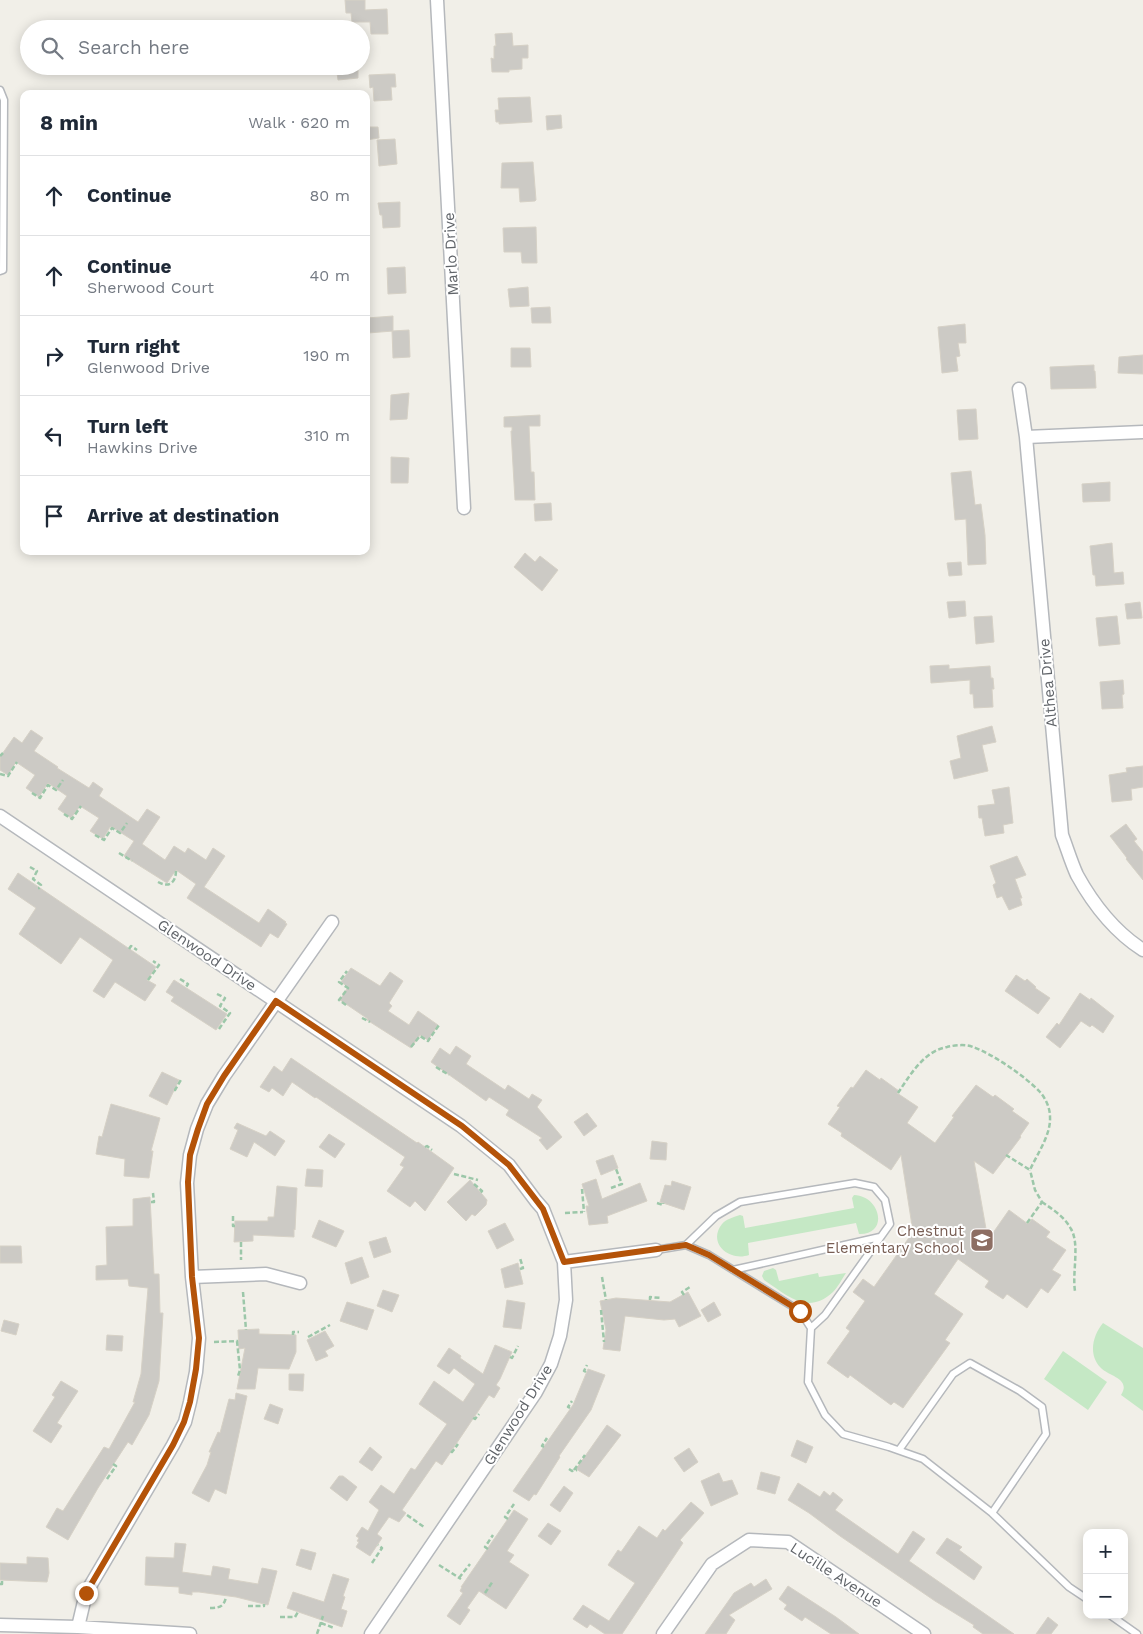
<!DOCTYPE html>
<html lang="en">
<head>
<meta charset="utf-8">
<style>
	:root { --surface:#fff; --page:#f2f2f3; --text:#1f2937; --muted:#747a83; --line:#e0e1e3 }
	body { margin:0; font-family:"Work Sans",sans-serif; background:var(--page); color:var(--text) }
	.controls { position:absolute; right:15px; bottom:15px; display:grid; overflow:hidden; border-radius:10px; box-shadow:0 2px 12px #0003 }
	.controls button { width:45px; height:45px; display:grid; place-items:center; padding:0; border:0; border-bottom:1px solid var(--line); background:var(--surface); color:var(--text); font:25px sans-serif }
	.stop { position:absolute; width:15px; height:15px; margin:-11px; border:4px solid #b45309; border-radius:50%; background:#fff }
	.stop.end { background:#b45309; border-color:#fff; box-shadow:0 1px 5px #0008 }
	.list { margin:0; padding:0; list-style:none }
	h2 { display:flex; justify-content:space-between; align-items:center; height:65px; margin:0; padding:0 20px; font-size:21px }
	h2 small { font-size:16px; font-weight:400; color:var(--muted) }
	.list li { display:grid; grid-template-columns:32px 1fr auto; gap:15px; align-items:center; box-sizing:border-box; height:80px; padding:0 20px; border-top:1px solid var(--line) }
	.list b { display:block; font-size:19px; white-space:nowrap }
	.list p { margin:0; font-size:16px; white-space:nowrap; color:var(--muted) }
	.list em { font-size:16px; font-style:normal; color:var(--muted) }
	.icon { flex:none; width:28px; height:28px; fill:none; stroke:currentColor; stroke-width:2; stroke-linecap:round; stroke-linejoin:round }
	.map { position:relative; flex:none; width:1143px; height:1634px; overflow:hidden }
	.search { position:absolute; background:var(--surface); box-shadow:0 2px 12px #0003; left:20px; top:20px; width:350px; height:55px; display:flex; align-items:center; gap:12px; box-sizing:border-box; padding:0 18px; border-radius:28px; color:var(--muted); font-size:19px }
	.panel { position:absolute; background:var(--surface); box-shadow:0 2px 12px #0003; left:20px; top:90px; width:350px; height:465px; border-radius:10px }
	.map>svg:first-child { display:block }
</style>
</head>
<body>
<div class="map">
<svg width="1143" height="1634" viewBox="0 0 1143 1634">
	<rect width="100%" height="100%" fill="#f1efe8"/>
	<!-- green -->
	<path fill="#c5e8c5" d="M854 1195C881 1196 889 1235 859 1234L856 1223 748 1243 749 1255C729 1262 707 1243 722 1224 726 1219 734 1217 740 1215L743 1216 745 1228 854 1208 852 1198Z
		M773 1268 776 1270 779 1281 818 1273 819 1277 846 1273C842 1279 838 1287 833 1292 807 1316 787 1295 764 1280L762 1276 764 1271Z
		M1103 1323 1143 1348V1411L1121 1395C1132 1378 1107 1376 1100 1367 1088 1354 1093 1335 1103 1323Z
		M1063 1351 1107 1382 1088 1410 1044 1379Z"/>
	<!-- building -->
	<path fill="#cccac5" stroke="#d6d1c6" d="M345 0H365V10L387 9 388 34H371L370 22H352L351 13H346Z
		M512 33 513 46 528 45V58H522V69L509 70V72H492L491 58 494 59V46H496L495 34Z
		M336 66H358V78L338 80Z
		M389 74H395L396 87H391L392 100 374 101 373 87 370 88 369 75Z
		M530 97 532 122 499 124V122H496L495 110H499L498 98Z
		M561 115 562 128 547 130 546 116Z
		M366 127H378L379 138 366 140Z
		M395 139 397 164 379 166 377 140Z
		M533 162 536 200 535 201 520 202 519 188H501L502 163Z
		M400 202V227L383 228 382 215H380L378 203Z
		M536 227 537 263H522L521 252H504L503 228Z
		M405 267 406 293 388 294 387 268Z
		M528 287 529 306 510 307 508 289Z
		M550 307 551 323H532L531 308Z
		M393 316V331L368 333 367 318Z
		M965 324 966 343H958L960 356 956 357 958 371 942 373 938 327Z
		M409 330 410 357 393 358 392 331Z
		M511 348H530L531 367H511Z
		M1143 355V374L1118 373 1119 357Z
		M1094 365V371H1095L1096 388 1051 389 1050 367Z
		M409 393 407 419 390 420 391 395Z
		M976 409 978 439 959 440 957 410Z
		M540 415V426H529L531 472H534L535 500H515L511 431H512V427H504V417Z
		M391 457 409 458 408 483H391Z
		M971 471 975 505 981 504 985 535 986 564 968 565 966 519 955 520 951 473Z
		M1110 482V501L1083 502 1082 484Z
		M551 503 552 520 535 521 534 504Z
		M1112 543 1114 573 1123 572 1124 584 1096 586 1095 575H1093L1090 546Z
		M525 553 535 562 540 556 558 570 542 591 514 567Z
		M961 562 962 575 949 576 947 563Z
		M965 601 966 616 949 618 947 602Z
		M1140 602 1142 618 1127 619 1125 604Z
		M992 616 994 642 976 644 974 617Z
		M1117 616 1120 644 1099 646 1096 618Z
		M949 665V669L990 666 991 678H993L994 689H992L993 707 974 708 973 694H970V680L931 683 930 666Z
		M1123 680 1124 694 1122 695 1123 708 1102 709 1100 682Z
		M992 726 996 742 982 745 988 771 954 779 950 761 961 758 957 736Z
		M31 730 43 738 34 751 58 767 57 768 89 788 93 782 103 789 99 796 138 822 147 809 160 817 142 844 165 860 174 846 185 853 188 848 206 860 213 848 225 856 204 887 259 923 268 909 286 922 285 923 287 924 278 938 270 933 261 947 187 898 196 884 176 870 167 883 124 856 134 841 112 827H110L103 839 90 831 99 818 80 806 71 818 58 809 67 796 48 783 39 797 26 788 35 775 16 762 8 775 0 770V757L14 737 22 743Z
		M1143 766V787L1131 789 1132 800 1112 802 1109 775 1127 772 1126 768Z
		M1009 787 1013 823 1003 825 1004 833 985 836 982 818H979L978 806 995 804 992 790Z
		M1126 824 1137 839 1134 841 1143 852V880L1126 859 1127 858 1110 836Z
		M1017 856 1026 875 1015 879 1022 898H1020L1022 905 1009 910 1002 896 997 898 993 885 996 883 990 866Z
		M18 873 156 967 147 980 156 985 145 1001 115 982 104 998 93 991 113 960 80 937 61 964 19 934 36 908 8 889Z
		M351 968 380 986 390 972 403 981 389 1003 392 1006 388 1011 409 1025 418 1011 438 1025 428 1040 420 1035 411 1048 367 1020 368 1019 340 1000 348 987 341 982Z
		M1016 975 1025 981 1027 979 1036 987 1035 988 1050 998 1038 1014 1005 991Z
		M174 980 227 1014 216 1030 171 1001 174 997 166 992Z
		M1080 993 1090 1000 1091 998 1114 1016 1103 1033 1092 1025 1090 1027 1081 1021 1060 1048 1046 1037 1057 1023 1059 1025Z
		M456 1046 471 1056 466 1064 505 1090 508 1085 529 1099 532 1094 542 1100 537 1107 562 1137 547 1150 539 1140 542 1138 506 1115 509 1110 489 1097 486 1101 431 1062 440 1048 450 1055Z
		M291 1058 417 1143 418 1142 454 1168 425 1211 415 1201 410 1207 387 1191 404 1167 400 1165 405 1157 316 1097 315 1098 292 1082 283 1096 272 1088 269 1092 260 1087 274 1066 282 1072Z
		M866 1070 880 1080 881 1078 899 1091 897 1093 918 1107 907 1123 935 1143 954 1117 952 1116 976 1085 993 1097 995 1095 1014 1109 1012 1111 1029 1123 1020 1136 1021 1137 993 1174 974 1161 988 1240 1009 1210 1028 1224 1032 1219 1050 1232 1046 1237 1066 1250 1052 1270 1061 1275 1048 1293 1041 1288 1027 1308 1007 1294 1003 1299 985 1287 989 1281 958 1259 934 1294 963 1314 945 1340 950 1343 903 1408 894 1402 891 1405 850 1375 848 1378 827 1363 850 1331 846 1328 865 1301 853 1292 863 1279 874 1287 913 1232 901 1155 891 1170 841 1136 842 1133 828 1124 840 1107 837 1106 851 1087 853 1088Z
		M162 1072 179 1080 167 1105 149 1096Z
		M111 1104 160 1118 151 1151H153L149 1178 124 1176 125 1159 96 1154 99 1136 102 1137Z
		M587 1113 597 1126 584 1136 574 1122Z
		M237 1123 266 1136 270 1131 285 1141 275 1156 254 1142 247 1157 230 1149 238 1130 234 1128Z
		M329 1134 345 1144 335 1158 319 1147Z
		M652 1141 667 1143 666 1160 650 1159Z
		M613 1155 618 1168 601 1175 596 1161Z
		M307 1169 323 1170 322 1187 305 1186Z
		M596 1179 602 1199 640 1183 647 1201 607 1216 608 1223 589 1225 586 1206H589L582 1184Z
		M470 1180 487 1200 486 1205 475 1216 472 1214 466 1221 447 1202Z
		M672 1181 691 1187 684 1210 660 1202 665 1185 671 1186Z
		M277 1186 297 1188 295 1230 294 1229V1237L253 1235V1241L234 1242 235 1221H268V1217H274Z
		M150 1197 154 1274H159L160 1313H163L159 1381 149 1415 132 1445 128 1442 98 1488 68 1540 46 1527 57 1508 63 1511 104 1447 109 1449 135 1402H133L141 1374 148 1288 129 1286 128 1279 96 1280V1266L107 1265 106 1227 133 1226V1199Z
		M319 1220 344 1231 336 1247 312 1237Z
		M505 1223 514 1240 497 1249 488 1231Z
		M386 1237 391 1252 374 1258 369 1242Z
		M0 1246H21L22 1263H0Z
		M362 1257 369 1277 351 1284 345 1263Z
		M518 1263 523 1284 505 1288 501 1269Z
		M383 1290 399 1295 392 1312 377 1306Z
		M688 1292 701 1316 679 1327 675 1319 664 1320 625 1316 620 1351 603 1349 606 1330 600 1301 616 1298 670 1302Z
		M507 1300 525 1303 521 1329 503 1327Z
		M347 1302 374 1310 367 1330 340 1321Z
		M714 1302 721 1315 708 1322 701 1310Z
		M4 1320 19 1324 16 1335 1 1331Z
		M259 1329V1334L296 1335V1352L289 1369 258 1368 255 1389H237L245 1348 239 1349 238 1330Z
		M325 1331 334 1346 325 1351 328 1356 316 1361 307 1340Z
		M107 1335 123 1336 122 1351 106 1350Z
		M495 1345 512 1352 500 1379 496 1385 500 1388 494 1398 489 1395 442 1465 436 1461 402 1510 406 1513 399 1522 389 1517 377 1534 382 1538 370 1556 356 1547 359 1542 357 1541 359 1538 356 1536 362 1527 368 1531 379 1510 369 1502 381 1485 394 1494 411 1468 415 1470 447 1424 419 1404 434 1381 463 1402 475 1384 454 1368 449 1374 437 1366 449 1348 461 1356 460 1358 483 1374Z
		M588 1369 605 1375 591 1410 559 1456 560 1457 536 1495 534 1494 529 1501 513 1491 573 1405Z
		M289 1374H304L303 1391 289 1390Z
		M61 1381 78 1391 57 1423 62 1426 51 1443 33 1431 55 1397 52 1395Z
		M236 1393 247 1396 226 1494 215 1489 209 1502 192 1493 207 1465 211 1452H209L218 1432 220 1433 229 1399 235 1400Z
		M270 1404 283 1409 278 1424 264 1419Z
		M607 1425 621 1435 589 1477 576 1469Z
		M797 1440 813 1447 806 1463 791 1456Z
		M370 1447 382 1457 372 1471 359 1462Z
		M689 1448 698 1462 684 1472 674 1458Z
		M761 1472 780 1477 775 1494 757 1489Z
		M719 1473 723 1482 732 1480 738 1494 711 1506 701 1481Z
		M339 1476H343L357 1487 347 1501 330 1488Z
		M798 1483 820 1497 824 1491 830 1496 833 1492 843 1500 835 1510 898 1554 913 1531 925 1539 909 1561 1014 1634H983L973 1627 974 1625 935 1601 840 1536 809 1513 788 1500Z
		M564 1486 573 1493 560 1512 550 1505Z
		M691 1502 704 1513 680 1540 683 1543 622 1634H605L590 1624 587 1628 573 1619 583 1605 609 1621 635 1583 608 1565 618 1550 621 1552 639 1526 657 1538 663 1529 665 1531Z
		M514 1510 528 1519 507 1551 514 1555 509 1562 529 1575 506 1609 479 1591 467 1608 470 1610 460 1625 447 1616 463 1593 460 1591 462 1587H461Z
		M548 1523 561 1531 551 1545 538 1536Z
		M947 1538 962 1547 959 1550 982 1567 974 1580 936 1553Z
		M175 1543 186 1544 182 1572 211 1576 213 1566 230 1569 228 1579 258 1584 262 1568 277 1571 268 1605 236 1597 199 1592H192V1595L179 1593V1587L145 1585 146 1557 174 1558Z
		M301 1549 316 1553 311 1570 296 1565Z
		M27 1557 48 1558 49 1573 47 1582 0 1580V1563L27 1564Z
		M333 1574 349 1579 343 1596 345 1597 341 1609 347 1611 342 1627 287 1608 293 1592 324 1602Z
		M766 1579 772 1589 729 1615 735 1620 726 1634H705L734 1593 751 1583 754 1587Z
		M788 1586 836 1617 859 1634H831L805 1617 802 1621 784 1609 787 1605 779 1599Z
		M1048 1617 1058 1625 1051 1634H1036Z"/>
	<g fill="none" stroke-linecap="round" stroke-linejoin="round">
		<!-- lane casing -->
		<g stroke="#b5b8bc" stroke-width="9">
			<path id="lane" d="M0 90 4 100 3 270 0 271
				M686 1245 716 1216 740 1202 855 1183 874 1187 885 1200 890 1224 825 1315 811 1328
				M656 1250 686 1245 709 1255 800 1311 811 1328 808 1382 825 1415 843 1434 889 1447 923 1459 992 1513 1069 1587 1087 1599
				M733 1270 880 1237
				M899 1450 953 1374 970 1363 1020 1391 1042 1407 1046 1434 992 1513
				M1110 1615 1137 1634"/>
		</g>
		<!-- street casing -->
		<g stroke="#b5b8bc" stroke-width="15">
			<path id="street" d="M437 0 464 508
				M1019 389 1026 437 1062 835C1067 848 1071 862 1077 875 1093 904 1115 932 1143 950
				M1026 437 1143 432
				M0 816 461 1126 509 1165 536 1201 543 1209 564 1262 566 1300 560 1336 551 1364 536 1392 371 1634
				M564 1262 656 1250
				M192 1277 266 1274 300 1283
				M0 1625 78 1627 190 1634
				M78 1627 86 1593 173 1445 185 1422 190 1402 196 1372 199 1338 192 1277 187 1183 190 1155 197 1129 207 1104 224 1076 332 922
				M663 1634 712 1564 749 1540 788 1542 924 1634"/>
		</g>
		<!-- path -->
		<path stroke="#9cc7a9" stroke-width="2.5" stroke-dasharray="5 2.5" stroke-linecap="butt" d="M0 756 3 753
			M0 774 8 776 17 762
			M32 793 40 798 48 785 56 790 63 780
			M64 814 72 819 81 806
			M95 835 104 840 112 828 120 833 127 823
			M119 853 132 861
			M30 867 37 871 33 879 41 885 39 888H38
			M158 882C169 888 176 883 176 870
			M129 949 131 946 137 950
			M180 979 188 984 186 987
			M148 980 159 965 153 961
			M217 994 225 998 220 1006 230 1013 219 1029 217 1028
			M346 1005 339 1000 348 988 339 982 347 971
			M362 1018 370 1022
			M411 1047 420 1036 428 1041 439 1025 438 1024
			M436 1067 449 1075
			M174 1090H175L182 1078
			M898 1093C910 1075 924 1051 947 1047 955 1045 966 1044 973 1047 993 1054 1026 1077 1040 1092 1046 1099 1050 1108 1050 1117 1051 1135 1037 1154 1030 1170L1006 1155
			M425 1147 427 1146 432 1150
			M454 1174 478 1180
			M474 1184 482 1191 479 1194
			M611 1188 622 1184 616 1169
			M582 1189 584 1212
			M151 1202H154L153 1193
			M1042 1202C1052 1209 1065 1217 1071 1229 1080 1244 1072 1273 1075 1291
			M657 1203 663 1205V1203
			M565 1213 583 1212
			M233 1216V1226H235
			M1027 1223 1042 1202 1035 1190 1030 1170
			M241 1242V1260
			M520 1269 523 1268 520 1258
			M602 1277 606 1300
			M243 1292 246 1330
			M684 1295 682 1292 690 1287
			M650 1300V1297L661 1298
			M601 1310 604 1342
			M293 1335V1332H299
			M308 1337 330 1325
			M237 1341 240 1370 238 1376
			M214 1342 238 1341
			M510 1357 512 1358 518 1346
			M586 1372 584 1371 587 1365
			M570 1408 568 1407 572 1401
			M473 1418 475 1419 479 1414
			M544 1447 542 1446 547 1438
			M451 1451 452 1452 458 1444
			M569 1469 572 1471 577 1470
			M574 1470 585 1455
			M107 1479 116 1466 113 1464
			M407 1515 424 1527
			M508 1519 505 1517 514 1504
			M488 1549 485 1547 493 1535
			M372 1563 382 1548 378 1545
			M439 1565 461 1579
			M459 1578 470 1564
			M0 1584H2V1581
			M485 1593 493 1581
			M248 1606H264V1604
			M210 1608C219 1608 224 1607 226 1597
			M280 1617H295L298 1612
			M321 1623 334 1628
			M317 1634 323 1616"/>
		<!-- lane -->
		<use href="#lane" stroke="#fff" stroke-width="6"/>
		<!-- street -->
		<use href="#street" stroke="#fff" stroke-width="12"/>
	</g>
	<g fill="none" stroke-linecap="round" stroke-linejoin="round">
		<!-- route -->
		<path stroke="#b45309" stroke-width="6" d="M86 1593 173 1445 184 1422 190 1402 196 1369 199 1338 192 1277 188 1182 190 1155 198 1129 207 1104 224 1076 276 1001 462 1126 509 1165 543 1209 564 1262 686 1245 709 1255 800 1311"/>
	</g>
	<!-- icons -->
	<defs>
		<g id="school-square" transform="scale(1.25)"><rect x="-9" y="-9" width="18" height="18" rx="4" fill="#8d6e63" stroke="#fff"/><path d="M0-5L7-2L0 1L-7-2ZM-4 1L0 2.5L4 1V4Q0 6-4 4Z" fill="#fff"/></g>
	</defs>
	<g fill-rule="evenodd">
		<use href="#school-square" x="982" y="1240"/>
	</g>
	<g text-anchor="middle" stroke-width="4" stroke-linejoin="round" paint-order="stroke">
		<!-- street labels -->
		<g font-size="15" fill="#5f6368" stroke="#fff">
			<text transform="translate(451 254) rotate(-93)" y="5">Marlo Drive</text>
			<text transform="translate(1048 683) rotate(-95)" y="5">Althea Drive</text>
			<text transform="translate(207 955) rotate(34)" y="5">Glenwood Drive</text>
			<text transform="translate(518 1415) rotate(-58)" y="5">Glenwood Drive</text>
			<text transform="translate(836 1575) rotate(33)" y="5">Lucille Avenue</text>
		</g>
		<!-- education labels -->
		<g font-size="15" fill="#785e54" stroke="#fff" text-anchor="end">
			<text x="964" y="1236">Chestnut<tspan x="964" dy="17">Elementary School</tspan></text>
		</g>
	</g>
</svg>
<div class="controls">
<button>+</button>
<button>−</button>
</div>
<div class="stop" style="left:800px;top:1311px"></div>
<div class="stop end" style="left:86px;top:1593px"></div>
<div class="search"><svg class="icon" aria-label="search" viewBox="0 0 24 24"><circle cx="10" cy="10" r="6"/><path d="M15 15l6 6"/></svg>Search here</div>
<section class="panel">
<h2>8 min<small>Walk · 620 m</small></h2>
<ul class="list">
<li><svg class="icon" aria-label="ahead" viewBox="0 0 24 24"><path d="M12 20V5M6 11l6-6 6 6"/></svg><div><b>Continue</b></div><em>80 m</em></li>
<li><svg class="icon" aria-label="ahead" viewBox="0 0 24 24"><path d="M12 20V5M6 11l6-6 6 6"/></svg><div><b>Continue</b><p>Sherwood Court</p></div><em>40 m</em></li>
<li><svg class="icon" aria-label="right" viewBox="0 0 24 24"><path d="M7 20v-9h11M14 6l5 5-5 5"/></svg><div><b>Turn right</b><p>Glenwood Drive</p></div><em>190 m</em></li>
<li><svg class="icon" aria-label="left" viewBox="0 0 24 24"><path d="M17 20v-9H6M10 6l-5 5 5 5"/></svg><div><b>Turn left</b><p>Hawkins Drive</p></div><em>310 m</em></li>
<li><svg class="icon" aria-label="arrive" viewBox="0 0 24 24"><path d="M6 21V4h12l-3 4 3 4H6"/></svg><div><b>Arrive at destination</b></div></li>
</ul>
</section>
</div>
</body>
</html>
